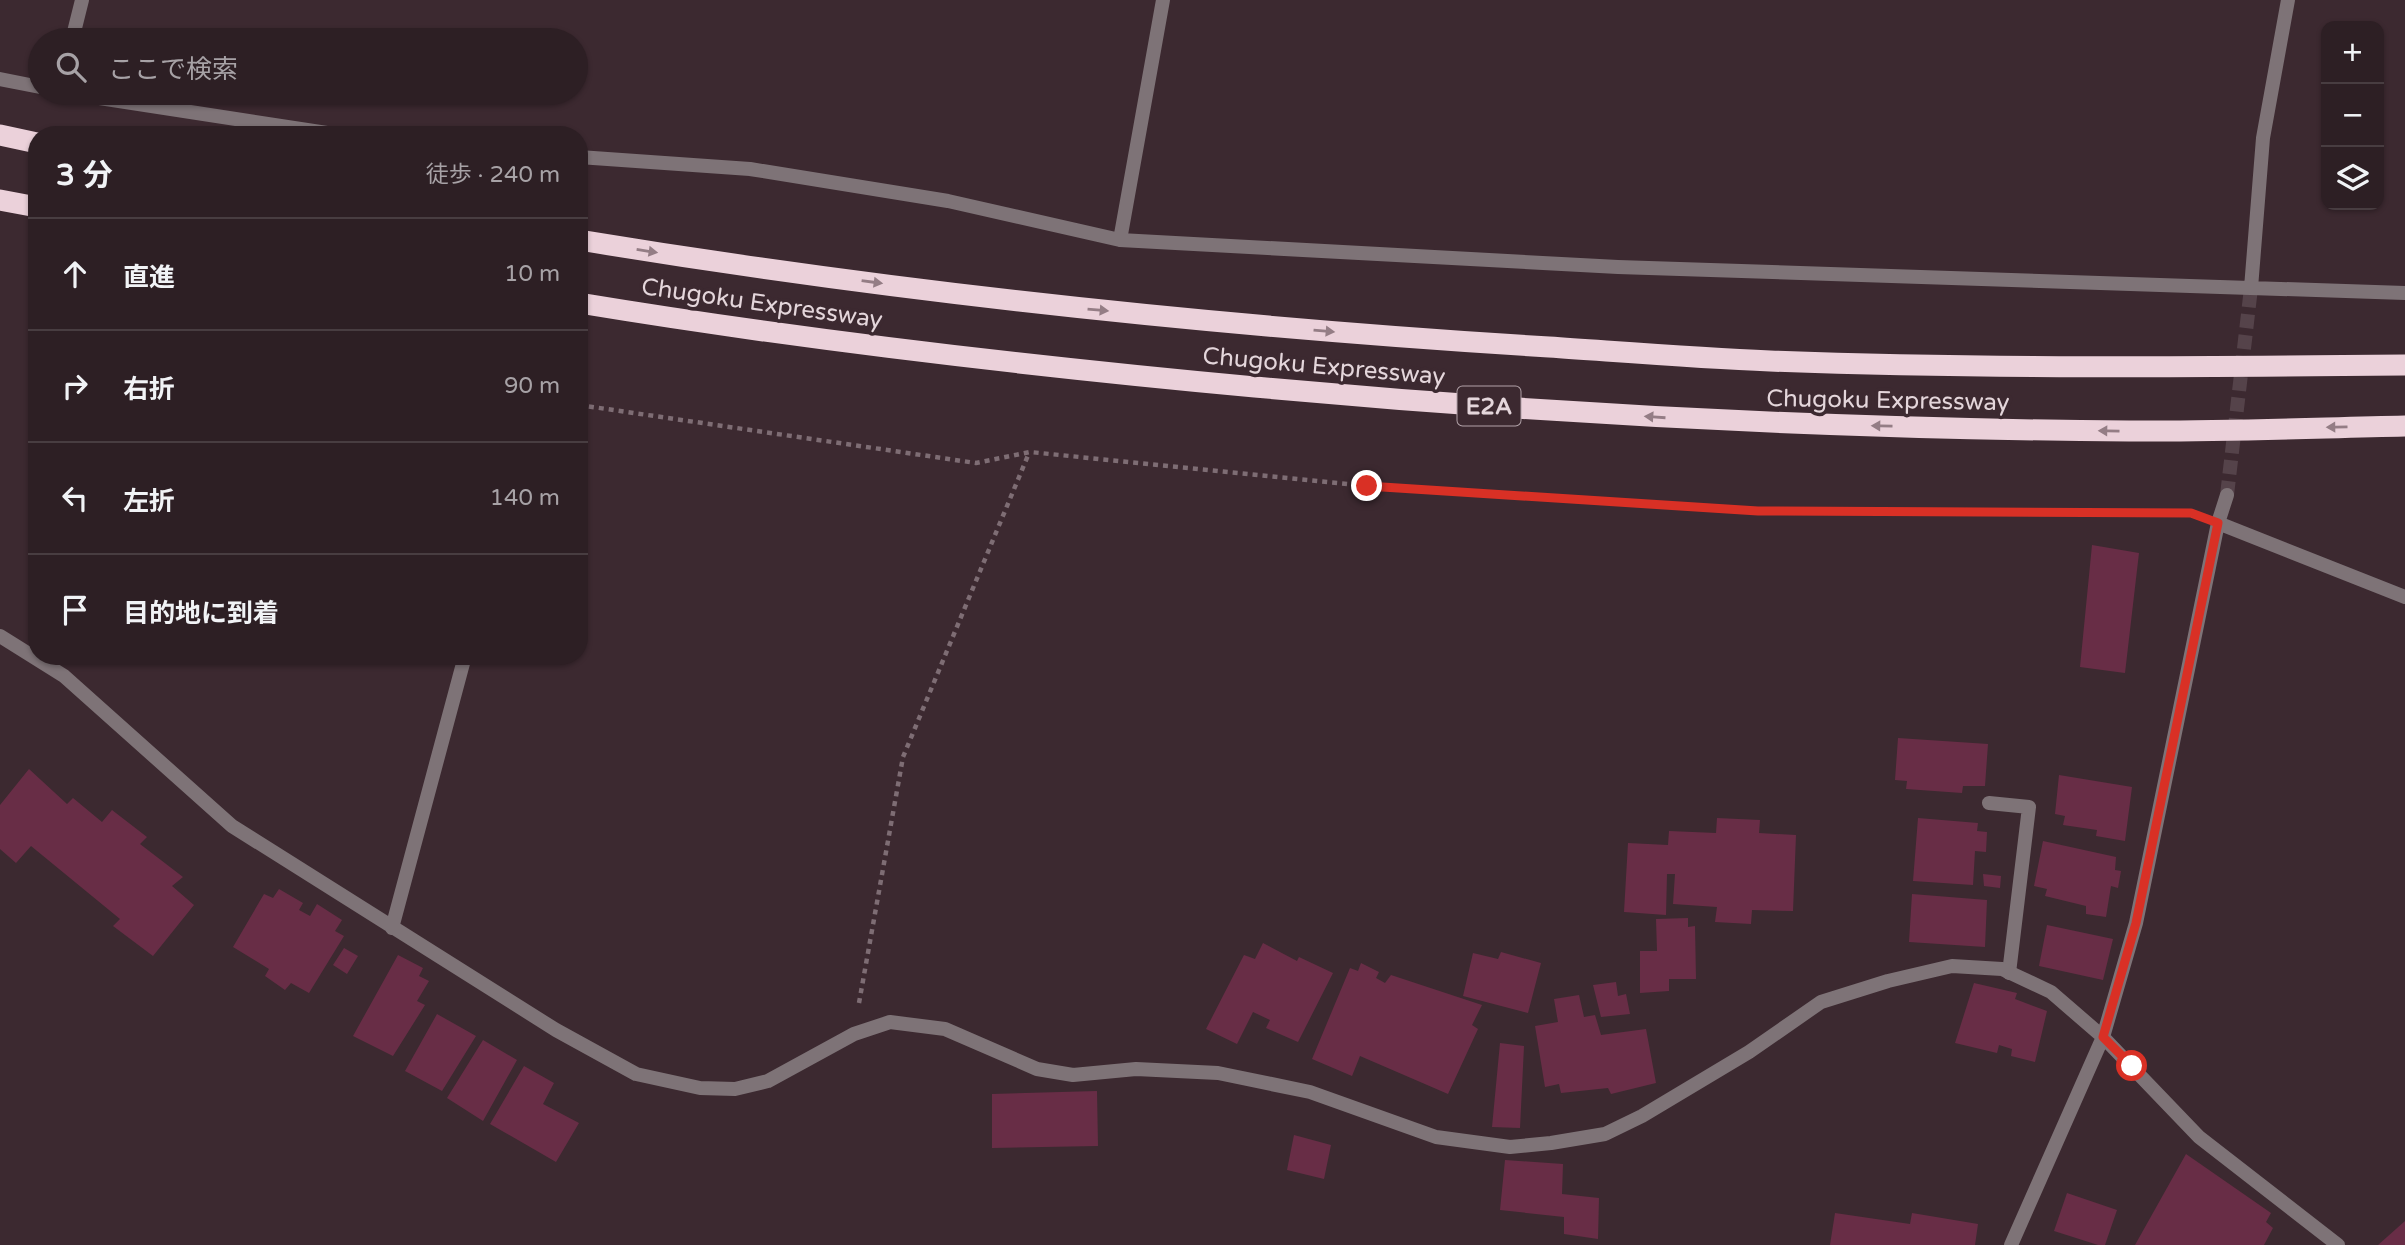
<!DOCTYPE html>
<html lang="ja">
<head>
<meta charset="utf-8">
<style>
	:root { --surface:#2d1f24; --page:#392c31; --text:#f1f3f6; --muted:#a7a2a6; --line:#483d41 }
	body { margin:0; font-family:"Varela Round","Noto Sans JP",sans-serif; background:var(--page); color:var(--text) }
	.controls { position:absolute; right:21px; top:21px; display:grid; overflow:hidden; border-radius:14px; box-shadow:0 2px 5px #0004 }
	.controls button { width:63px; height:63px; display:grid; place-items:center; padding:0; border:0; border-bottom:2px solid var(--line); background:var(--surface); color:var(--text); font:35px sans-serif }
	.stop { position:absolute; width:21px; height:21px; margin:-16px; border:5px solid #d93025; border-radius:50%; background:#fff }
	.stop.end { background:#d93025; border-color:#fff; box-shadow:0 2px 7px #0008 }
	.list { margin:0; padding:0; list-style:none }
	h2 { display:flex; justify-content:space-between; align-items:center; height:91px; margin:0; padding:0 28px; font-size:30px }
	h2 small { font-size:23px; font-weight:400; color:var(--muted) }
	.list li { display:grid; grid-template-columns:46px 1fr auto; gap:21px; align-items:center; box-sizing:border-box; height:112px; padding:0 28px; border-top:2px solid var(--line) }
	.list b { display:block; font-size:26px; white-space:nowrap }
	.list em { font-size:23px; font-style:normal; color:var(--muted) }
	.icon { flex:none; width:38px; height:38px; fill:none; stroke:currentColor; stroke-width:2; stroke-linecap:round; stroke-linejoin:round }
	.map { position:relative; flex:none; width:2405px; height:1245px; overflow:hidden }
	.search { position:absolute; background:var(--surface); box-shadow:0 2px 5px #0004; left:28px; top:28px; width:560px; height:77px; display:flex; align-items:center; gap:18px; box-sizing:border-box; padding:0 24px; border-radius:38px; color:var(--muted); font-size:26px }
	.panel { position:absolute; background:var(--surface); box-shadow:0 2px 5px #0004; left:28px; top:126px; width:560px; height:539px; border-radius:28px }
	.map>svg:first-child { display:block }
</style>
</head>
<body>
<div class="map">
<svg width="2405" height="1245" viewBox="0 0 2405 1245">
	<rect width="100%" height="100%" fill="#3c2930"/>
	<!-- building -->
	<path fill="#682d46" d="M2092 545 2139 553 2125 673 2080 667Z
		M1898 738 1988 744 1985 786H1963L1962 793 1906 789 1907 781 1895 780Z
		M29 769 67 804 73 798 102 822 112 810 147 837 140 844 183 877 172 886 194 905 153 956 113 926 120 919 31 846 16 863 0 849V805Z
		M2059 775 2132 787 2125 841 2096 836 2097 830 2063 825 2065 816 2055 814Z
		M1717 818 1760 820 1759 833 1796 835 1793 911 1752 910 1751 924 1715 922 1717 907 1673 904 1675 874H1667L1666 915 1624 912 1628 843 1668 845 1669 831 1716 833Z
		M1918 818 1978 823 1977 831 1987 832 1986 852 1975 851 1973 885 1913 881Z
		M2043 841 2116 857 2115 870 2121 871 2118 888 2111 886 2106 917 2086 914V906L2045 896 2047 889 2034 886Z
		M1983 874 2001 876 2000 888 1984 886Z
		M279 889 303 903 299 910 310 916 317 904 342 920 335 931 344 936 309 993 291 983 285 990 265 976 269 969 233 947 264 894 273 898Z
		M1912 894 1987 900 1985 947 1909 942Z
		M1688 918V927L1695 926 1696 979H1669V991L1640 993V951H1657L1656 919Z
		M2047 925 2113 939 2103 980 2039 966Z
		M1263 943 1297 961 1299 957 1333 973 1298 1042 1266 1028 1270 1020 1253 1012 1237 1044 1206 1029 1244 955 1255 959Z
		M344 948 358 956 347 974 333 965Z
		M1501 952 1541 963 1528 1013 1463 996 1473 953 1498 959Z
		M398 955 423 968 419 976 429 981 417 1001 425 1005 393 1056 353 1036Z
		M1361 963 1379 972 1376 978 1385 983 1391 975 1482 1005 1472 1025 1478 1029 1448 1094 1360 1056 1352 1076 1312 1059 1350 968 1358 971Z
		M1616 982 1618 996 1626 994 1630 1014 1601 1017 1593 985Z
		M1974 983 2017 993 2015 999 2047 1011 2035 1062 2011 1056 2012 1049 1999 1045 1997 1053 1955 1043Z
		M1579 995 1584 1017 1595 1015 1601 1035 1646 1029 1656 1083 1611 1094 1608 1088 1561 1093 1559 1084 1545 1087 1535 1026 1558 1022 1554 999Z
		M437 1014 476 1036 442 1091 405 1071Z
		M483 1040 517 1060 483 1121 447 1098Z
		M1500 1043 1524 1046 1520 1128 1492 1127Z
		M524 1066 554 1083 543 1104 579 1123 556 1162 490 1124Z
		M1097 1091 1098 1146 992 1148V1094Z
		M1294 1135 1331 1145 1324 1179 1287 1170Z
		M2186 1154 2271 1213 2266 1222 2273 1228 2264 1245H2135Z
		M1505 1160 1563 1164 1562 1194 1599 1198 1598 1239 1564 1234V1217L1500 1210Z
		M2067 1193 2117 1210 2105 1245H2098L2054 1231Z
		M1835 1213 1910 1224 1912 1213 1978 1224 1975 1245H1830Z
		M2405 1221V1245H2378Z"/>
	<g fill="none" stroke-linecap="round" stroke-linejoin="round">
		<!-- minor-tunnel -->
		<path stroke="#55434a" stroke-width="14" stroke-dasharray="14 7" stroke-linecap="butt" d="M2227 495 2251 288"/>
		<!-- path -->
		<path stroke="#7e6d74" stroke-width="4.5" stroke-dasharray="5 5" stroke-linecap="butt" d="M579 405 976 463 1030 452 1367 486 1758 511 2192 513
			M859 1003 903 757 1029 453"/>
		<!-- service -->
		<path stroke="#7e7377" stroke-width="14" d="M1989 803 2029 807 2009 973"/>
		<!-- minor -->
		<path stroke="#7e7377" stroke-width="14" d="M72 40 82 0
			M0 79 40 87
			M67 93 340 135
			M579 157 750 169 948 201 1120 240 1618 267 2405 293
			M1120 240 1163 0
			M2251 288 2263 138 2288 0
			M2218 523 2405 597
			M0 636 64 676 232 826 556 1030 636 1074 700 1088 735 1089 768 1081 854 1034 890 1022 945 1029 1037 1069 1073 1075 1136 1069 1218 1073 1310 1092 1436 1137 1510 1147 1551 1143 1605 1134 1642 1116 1749 1052 1821 1002 1888 981 1952 966 2002 969 2051 992 2103 1037 2199 1137 2338 1245
			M392 928 465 656
			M2011 1245 2103 1037 2136 923 2218 523 2227 495"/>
		<!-- motorway -->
		<path stroke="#ebd1da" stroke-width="21" d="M0 135 37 143
			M0 200 37 207
			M579 240C900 293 1224 327 1549 347 1623 352 1696 358 1770 361 1981 369 2193 367 2405 365
			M579 303C803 340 1029 366 1255 387 1546 414 1837 429 2129 431 2221 432 2313 428 2405 426"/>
	</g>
	<!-- one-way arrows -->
	<defs><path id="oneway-solid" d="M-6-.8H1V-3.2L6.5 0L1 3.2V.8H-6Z" transform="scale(1.75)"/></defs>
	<g fill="#947d85">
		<use href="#oneway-solid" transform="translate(647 251) rotate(9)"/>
		<use href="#oneway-solid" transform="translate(872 282) rotate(8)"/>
		<use href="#oneway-solid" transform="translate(1098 310) rotate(5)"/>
		<use href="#oneway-solid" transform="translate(1324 331) rotate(5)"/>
		<use href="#oneway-solid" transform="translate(1655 417) rotate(-176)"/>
		<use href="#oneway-solid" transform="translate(1882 426) rotate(-179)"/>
		<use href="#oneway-solid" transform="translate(2337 427) rotate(179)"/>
		<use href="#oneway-solid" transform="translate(2109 431) rotate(-179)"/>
	</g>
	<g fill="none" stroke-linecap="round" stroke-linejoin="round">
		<!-- route -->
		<path stroke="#d93025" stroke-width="9" d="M1367 486 1758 511 2191 513 2218 523 2136 923 2103 1037 2132 1066"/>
	</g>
	<g text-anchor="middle" stroke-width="7" stroke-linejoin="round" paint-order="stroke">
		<!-- shield labels -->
		<rect fill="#3c2930" stroke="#b2a2a8" stroke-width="2" x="1457.5" y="386.5" width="63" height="39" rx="5"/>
		<g font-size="23" font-weight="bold" fill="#e4d6db">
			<text x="1489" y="414">E2A</text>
		</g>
		<!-- street labels -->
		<g font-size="24" fill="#e4d6db" stroke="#3c2930">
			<text transform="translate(762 303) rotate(8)" y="8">Chugoku Expressway</text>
			<text transform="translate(1324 366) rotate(5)" y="8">Chugoku Expressway</text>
			<text transform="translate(1888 400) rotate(1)" y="8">Chugoku Expressway</text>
		</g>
	</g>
</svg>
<div class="controls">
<button>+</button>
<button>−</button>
<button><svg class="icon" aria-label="layers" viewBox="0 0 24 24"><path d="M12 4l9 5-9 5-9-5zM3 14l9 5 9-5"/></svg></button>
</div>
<div class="stop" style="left:2132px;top:1066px"></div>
<div class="stop end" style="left:1367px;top:486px"></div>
<div class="search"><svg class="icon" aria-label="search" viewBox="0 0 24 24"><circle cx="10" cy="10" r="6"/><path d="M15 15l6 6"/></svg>ここで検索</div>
<section class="panel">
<h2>3 分<small>徒歩 · 240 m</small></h2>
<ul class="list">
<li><svg class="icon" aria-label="ahead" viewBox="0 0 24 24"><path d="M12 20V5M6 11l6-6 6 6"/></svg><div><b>直進</b></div><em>10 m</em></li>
<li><svg class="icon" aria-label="right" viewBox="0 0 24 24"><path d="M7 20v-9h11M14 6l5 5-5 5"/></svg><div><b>右折</b></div><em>90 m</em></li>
<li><svg class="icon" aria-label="left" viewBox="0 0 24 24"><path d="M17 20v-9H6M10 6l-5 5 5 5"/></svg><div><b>左折</b></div><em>140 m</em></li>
<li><svg class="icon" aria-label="arrive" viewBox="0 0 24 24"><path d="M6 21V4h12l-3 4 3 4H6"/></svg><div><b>目的地に到着</b></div></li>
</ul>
</section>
</div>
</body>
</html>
